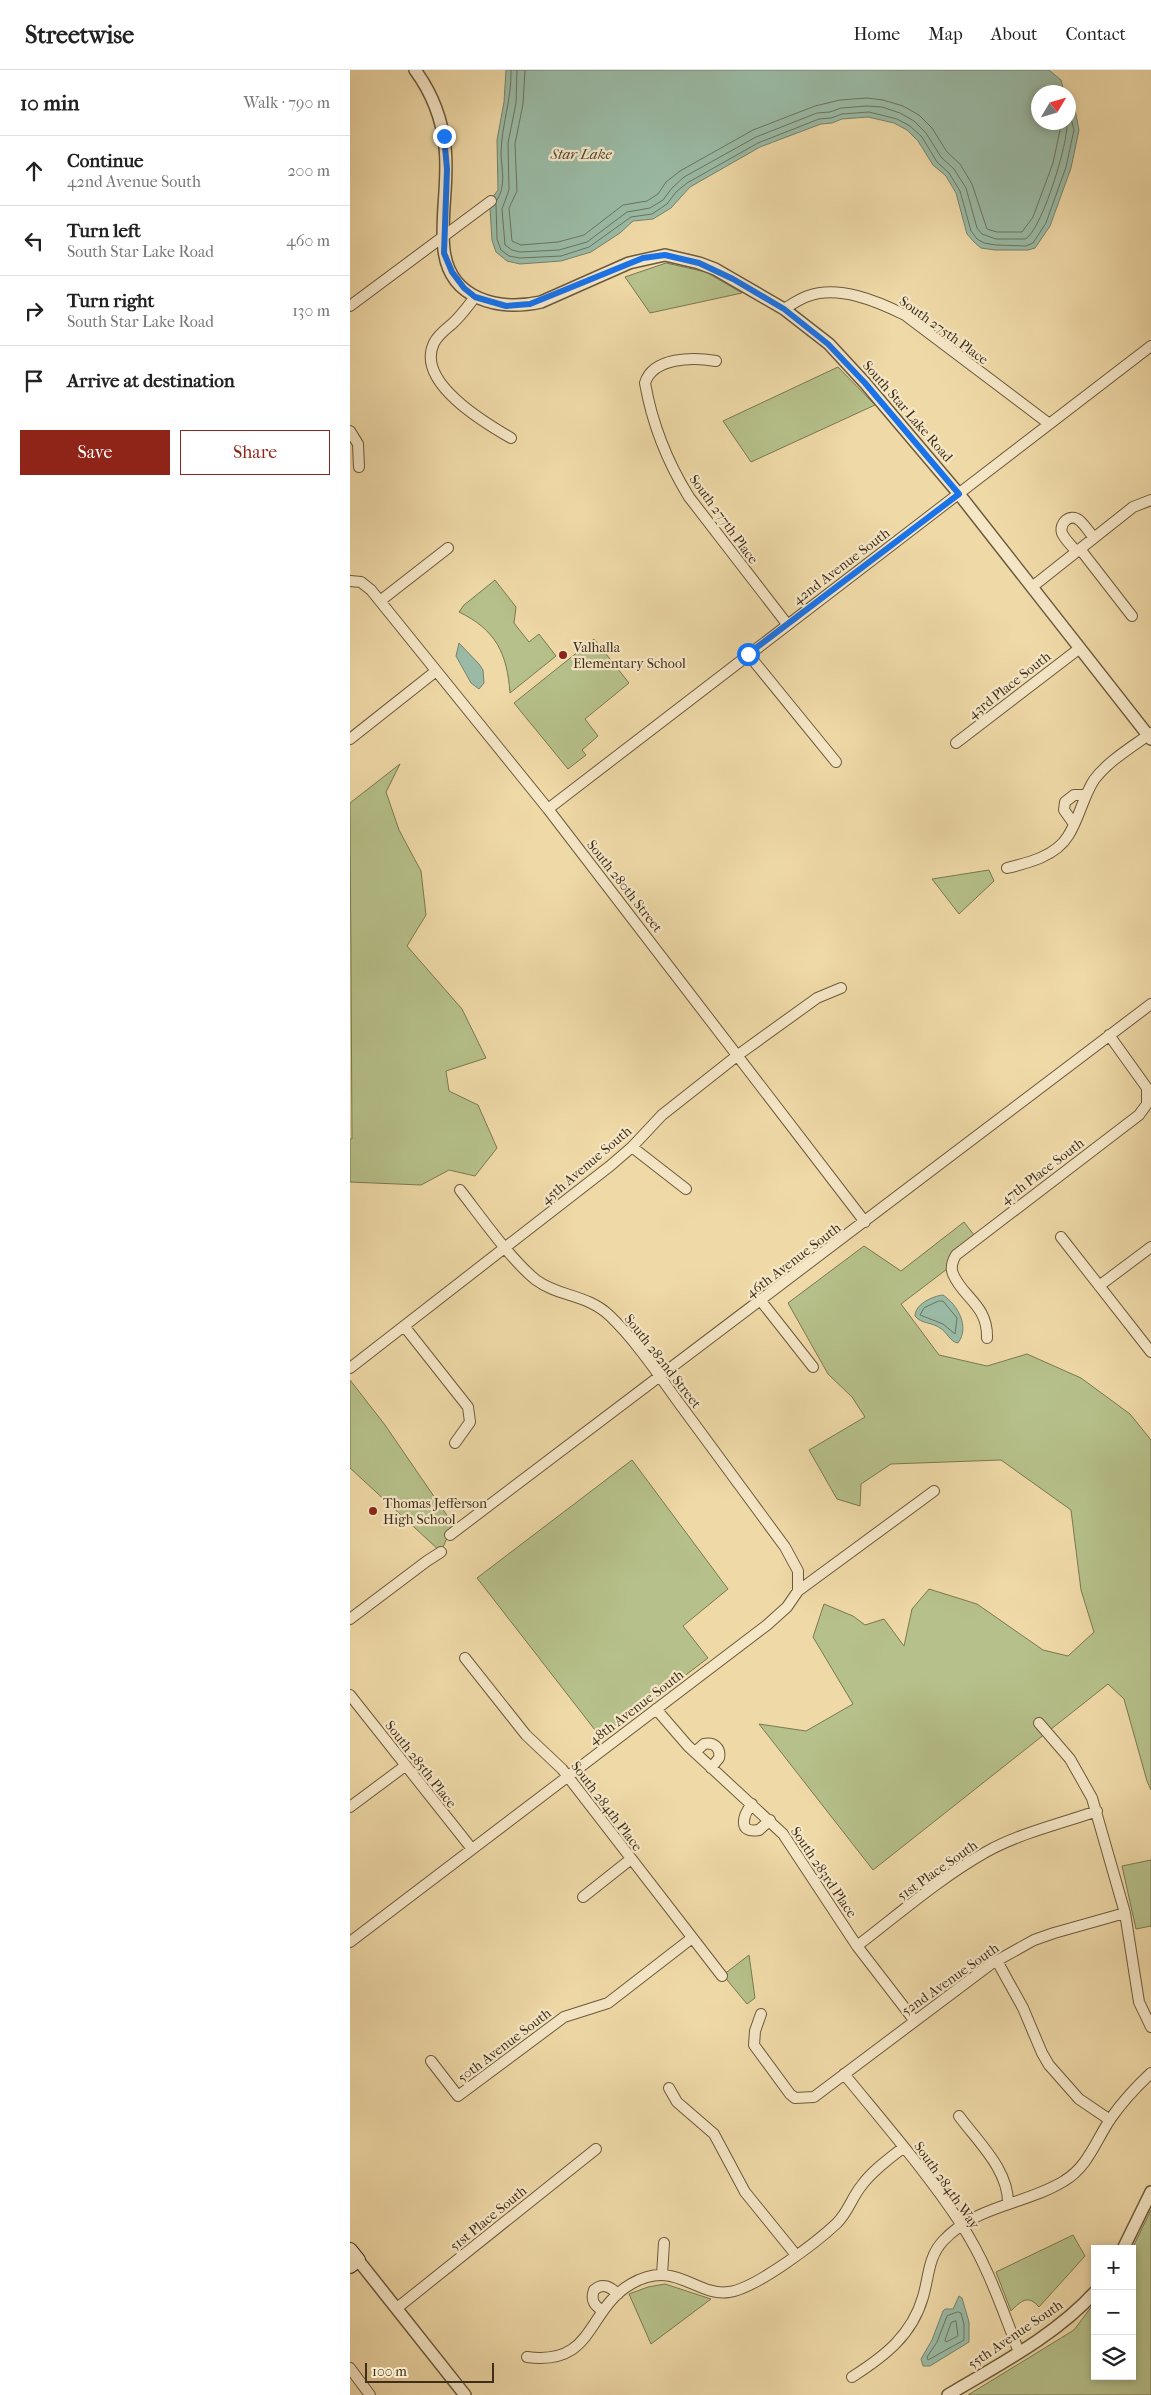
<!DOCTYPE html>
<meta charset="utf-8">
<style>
body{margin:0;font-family:"IM FELL French Canon",serif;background:#f6f6f6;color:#222}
.controls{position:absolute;right:15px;bottom:15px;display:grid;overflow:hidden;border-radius:0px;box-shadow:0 2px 8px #0003}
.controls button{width:45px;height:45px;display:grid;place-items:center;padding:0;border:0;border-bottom:1px solid #e0e0e0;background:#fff;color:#222;font:25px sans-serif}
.compass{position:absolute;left:681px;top:15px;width:45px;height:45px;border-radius:50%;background:#fff;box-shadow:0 2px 8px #0003;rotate:52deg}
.scale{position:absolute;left:15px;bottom:12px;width:129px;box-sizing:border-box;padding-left:5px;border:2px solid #3f2f1a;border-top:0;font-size:14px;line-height:18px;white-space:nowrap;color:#3f2f1a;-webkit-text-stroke:4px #f5e6c6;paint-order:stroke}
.stop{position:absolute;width:15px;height:15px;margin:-11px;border:4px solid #1a73e8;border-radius:50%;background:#fff}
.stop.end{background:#1a73e8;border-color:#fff;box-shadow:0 1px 5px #0008}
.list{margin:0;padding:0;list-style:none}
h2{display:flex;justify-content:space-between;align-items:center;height:65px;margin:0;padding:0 20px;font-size:21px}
h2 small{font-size:16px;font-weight:400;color:#767676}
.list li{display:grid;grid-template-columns:32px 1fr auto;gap:15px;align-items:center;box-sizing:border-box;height:70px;padding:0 20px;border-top:1px solid #e0e0e0}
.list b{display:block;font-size:19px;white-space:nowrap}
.list p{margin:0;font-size:16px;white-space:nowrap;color:#767676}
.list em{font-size:16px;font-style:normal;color:#767676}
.actions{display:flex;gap:10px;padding:15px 20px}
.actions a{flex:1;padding:11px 0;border:1px solid #8f2418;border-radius:0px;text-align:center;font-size:18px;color:#8f2418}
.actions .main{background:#8f2418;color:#fff}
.icon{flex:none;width:28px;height:28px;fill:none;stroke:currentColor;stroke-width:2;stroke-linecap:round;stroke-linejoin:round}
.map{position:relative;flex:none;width:801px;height:2325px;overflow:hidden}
header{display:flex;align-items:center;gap:30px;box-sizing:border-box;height:70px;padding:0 25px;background:#fff;border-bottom:1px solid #e0e0e0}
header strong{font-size:24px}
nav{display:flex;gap:28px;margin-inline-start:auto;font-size:18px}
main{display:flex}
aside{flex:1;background:#fff}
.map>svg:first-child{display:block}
.green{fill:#b6c08a;stroke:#7a7852}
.water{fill:#9abaa5;stroke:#76826d}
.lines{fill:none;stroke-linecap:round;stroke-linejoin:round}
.shore{stroke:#6c7460;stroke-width:1}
.minor-casing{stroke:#6b5a3d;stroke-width:12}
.tertiary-casing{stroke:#6b5a3d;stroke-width:14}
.secondary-casing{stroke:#3f2f1a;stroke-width:16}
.minor{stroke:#f5e6c6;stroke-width:10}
.tertiary{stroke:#f5e6c6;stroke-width:11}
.secondary{stroke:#f5e6c6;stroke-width:14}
.route{stroke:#1a73e8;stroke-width:6}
.poi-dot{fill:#8f2418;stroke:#f5e6c6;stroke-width:2}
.labels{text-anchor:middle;stroke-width:4.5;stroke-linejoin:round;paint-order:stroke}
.street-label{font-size:14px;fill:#3f2f1a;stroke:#f5e6c6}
.poi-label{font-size:14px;fill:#3f2f1a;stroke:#f5e6c6;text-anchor:start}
.water-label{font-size:15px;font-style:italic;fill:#514b36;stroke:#f5e6c6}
</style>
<header>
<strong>Streetwise</strong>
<nav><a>Home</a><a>Map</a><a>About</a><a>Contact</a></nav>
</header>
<main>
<aside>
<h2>10 min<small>Walk · 790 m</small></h2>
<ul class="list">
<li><svg class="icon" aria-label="ahead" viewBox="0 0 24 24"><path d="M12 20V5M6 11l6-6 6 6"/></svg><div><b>Continue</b><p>42nd Avenue South</p></div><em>200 m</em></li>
<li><svg class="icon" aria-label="left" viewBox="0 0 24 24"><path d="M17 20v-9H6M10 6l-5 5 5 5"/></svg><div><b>Turn left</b><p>South Star Lake Road</p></div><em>460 m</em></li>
<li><svg class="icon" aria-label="right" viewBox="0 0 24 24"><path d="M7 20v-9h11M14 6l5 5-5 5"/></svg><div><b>Turn right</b><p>South Star Lake Road</p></div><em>130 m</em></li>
<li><svg class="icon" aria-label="arrive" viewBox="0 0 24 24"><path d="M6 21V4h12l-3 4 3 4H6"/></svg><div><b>Arrive at destination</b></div></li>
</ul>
<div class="actions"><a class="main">Save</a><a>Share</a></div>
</aside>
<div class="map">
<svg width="801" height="2325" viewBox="0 0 801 2325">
<rect width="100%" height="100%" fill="#efd9a7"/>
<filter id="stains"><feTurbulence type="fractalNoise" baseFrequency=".004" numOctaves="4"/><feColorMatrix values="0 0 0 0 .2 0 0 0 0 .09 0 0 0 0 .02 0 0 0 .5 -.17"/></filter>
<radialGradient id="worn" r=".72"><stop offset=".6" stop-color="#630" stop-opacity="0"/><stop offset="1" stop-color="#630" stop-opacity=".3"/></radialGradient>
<path class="green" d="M316,193L356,202L392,223L300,243L275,207Z
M488,297L525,335L401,392L373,351Z
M145,510L166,537L164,553L179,572L189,564L206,586L160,623C157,583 146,560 109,542L114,535Z
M244,569L279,613L235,649L248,666L232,680L236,685L218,699L164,633Z
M50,694L36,722L49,760L71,801L76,845L57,876L112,939L136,988L96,1001L99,1021L128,1035L147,1078L125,1106L99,1100L71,1115L0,1112V1069H2L0,733Z
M639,800L644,811L609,844L582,809Z
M614,1152L624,1165L597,1199L551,1234L589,1285L637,1296L677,1284L731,1308L780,1344L801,1370V1720L797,1711L774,1629L758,1614L523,1800L409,1654L456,1661L503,1634L463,1567L474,1534L503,1546L515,1555L534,1549L554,1576L562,1539L579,1519L627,1534L693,1580L718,1586L744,1562L731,1520L721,1440L651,1390L541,1394L511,1414L510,1436L487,1429L459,1380L515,1347L502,1327L478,1304L438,1233L514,1176L551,1201Z
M0,1310L35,1355L107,1460L97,1468L91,1482L0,1398Z
M282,1390L378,1519L333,1556L358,1588L252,1669L127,1508Z
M801,1790V1856L786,1859L772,1796Z
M399,1885L405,1928L397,1934L373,1905Z
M801,2140V2325H618L724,2260L745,2232V2306H782V2179Z
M723,2165L735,2186L689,2237C678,2224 671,2231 661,2241L646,2202Z
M315,2214L361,2229L301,2274L279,2224L298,2217Z"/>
<path class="water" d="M156,0H699L711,10L714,22H688V52H718L719,30L724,35L729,60L721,98L700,156L685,178L678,180H645L631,178L624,172L617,164L606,123L596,106L583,95L568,71L557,60L544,53L518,47L492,49L482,53L471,54L410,77L340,117L321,138L303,149L283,151L270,163L241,182L211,191L170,194L157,191L146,182L142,170L140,139L142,128L148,120L147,70L154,32Z
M109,573L129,594L133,600L134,613L129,619L121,613L106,586Z
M593,1225C608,1235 620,1257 608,1273C600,1272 597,1262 590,1258C582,1252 571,1254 565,1246C565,1234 583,1226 593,1225Z
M609,2226L612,2228L619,2252V2272L580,2296H573L571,2289L582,2270L593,2241L595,2239H603Z"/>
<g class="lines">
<path class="shore" d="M167,0L166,33L158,73L159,120L152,139L155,175L162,180L170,182L209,180L237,172L277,142L300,138L313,130L322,118L334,107L406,67L467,43L480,42L491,38L517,36L532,37L550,43L564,51L576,63L591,87L604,99L616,118L627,158L632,164L646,169H675C691,162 719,72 717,52
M175,0L173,34L165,74L167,121L159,138L162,171L171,175L208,172L234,165L273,135L297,131L308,124L316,112L330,101L403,60L465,36L490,30L517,28L533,30L553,36L569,45L582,58L597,82L610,94L622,114L637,159L647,162H672L683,147L703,93L710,60L709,52
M147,130C156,116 152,101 151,85C151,56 162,29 161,0
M146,134L147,169L151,180L159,186L170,188L211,186L239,177L281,147L302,144L317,134L326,122L337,113L408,73L469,49L481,48L492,44L519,42L547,49L560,56L572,67L587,92L599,103L610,121L621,161L627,169L634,173L646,175L676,176L683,173L696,153L716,97L724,60L718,37
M589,1231H593L607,1248L605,1264L593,1254L570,1245L574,1238Z
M608,2242L611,2243L614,2254V2270L578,2290L577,2287L587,2272L597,2246Z
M606,2251L608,2266L596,2272L595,2270L601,2253Z"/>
<g class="minor-casing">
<path id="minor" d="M125,227C118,236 111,246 102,254C95,260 88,265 84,273C65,312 135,353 161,368
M0,236L141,131
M434,239C441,235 449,229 458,226C489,215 527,231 555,245L698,353
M366,291C343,287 303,287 295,313C302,353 318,393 339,427L437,554
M0,361L8,374L9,397
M730,479L782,546
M727,482C722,476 715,470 712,463C709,453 720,443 729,450C735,455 739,462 744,468
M0,511L11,512L21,520L198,739L515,1152
M682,517L783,437L801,430
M30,531L98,478
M398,584L486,692
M0,669L86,601
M606,673L730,578
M198,739L801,276
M724,754L714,740L715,732L724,725H736
M657,798C678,793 706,786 718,766C729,749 733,727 744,710C758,691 782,677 801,663
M282,1077L336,1119
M110,1120C131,1147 161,1190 186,1210C209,1227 237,1224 260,1246C286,1271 308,1304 329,1333C364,1381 400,1429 435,1477L448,1501V1521
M711,1167L801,1282
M749,1216L801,1177
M411,1231L463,1297
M54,1256L118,1337L120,1352L105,1373
M637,1268C638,1235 613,1228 603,1204C600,1197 603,1190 606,1185L789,1045L797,1034V1018L759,965
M0,1298L260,1096L282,1077L312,1045L388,985L467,928L491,918
M100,1465L801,934
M0,1549L77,1491L91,1482
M115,1588L176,1665L212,1699L372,1906
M0,1625L122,1779
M306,1639L338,1676L433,1764L507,1876L564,1950
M689,1653L720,1689L742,1728L775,1843L789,1932L801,1957
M345,1682L354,1674C364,1672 371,1678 369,1688L361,1698
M402,1734C393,1745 387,1764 409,1760L420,1750
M0,1737L55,1696
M233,1827L281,1789
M0,1872L417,1555L437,1537L448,1521L584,1421
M507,1876C549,1844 590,1808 636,1782C670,1763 710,1754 747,1741
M647,1891L673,1938L692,1983L699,1995L729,2029L760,2050
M411,1944L405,1961L404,1975L440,2024L445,2028L464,2027L641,1894L684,1870L704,1863L775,1843
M81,1991L108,2026L214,1947L258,1933L342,1868
M494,2004C534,2053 576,2101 611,2154C637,2193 652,2239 669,2282
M319,2018L327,2032L364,2064L395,2122L446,2185
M609,2046C628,2072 659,2100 658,2134
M312,2205L314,2173
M47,2238L246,2079
M253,2241C245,2236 240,2231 244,2220C253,2212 260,2217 268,2224
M177,2287C245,2296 236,2240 281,2214C325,2188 346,2227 379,2222C405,2219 467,2172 487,2153C498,2142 502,2127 512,2115C523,2100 539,2089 554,2077
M0,2298L20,2325
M502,2307C535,2286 562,2265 573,2227C579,2207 578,2187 593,2171C626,2135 675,2135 714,2111C738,2097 746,2070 761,2048C773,2031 786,2017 801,2003"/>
</g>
<g class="tertiary-casing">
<path id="tertiary" d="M65,0C82,23 92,49 95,77C99,112 90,147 94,180C100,230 149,241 191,232L279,193L315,185L349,193L365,199L434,239L479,274L515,313L609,424L801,669
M773,2179L801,2122
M8,2190L115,2325
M598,2325C648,2295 705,2266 745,2222"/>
</g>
<g class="secondary-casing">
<path id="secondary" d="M0,2180L8,2190L0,2196"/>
</g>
<use href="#minor" class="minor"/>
<use href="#tertiary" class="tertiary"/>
<use href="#secondary" class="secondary"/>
</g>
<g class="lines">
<path class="route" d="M94,66L97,99L94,183L102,202L114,218L125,227L156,236L180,234L293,188L315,185L349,193L383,209L434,239L478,274L515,313L609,424L398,584"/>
</g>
<g class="poi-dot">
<circle cx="213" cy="585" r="5"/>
<circle cx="23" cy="1441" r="5"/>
</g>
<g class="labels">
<g class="street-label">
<text transform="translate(594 260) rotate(36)" y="5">South 275th Place</text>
<text transform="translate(558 341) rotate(49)" y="5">South Star Lake Road</text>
<text transform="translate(374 449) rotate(54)" y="5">South 277th Place</text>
<text transform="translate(491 496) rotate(-37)" y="5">42nd Avenue South</text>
<text transform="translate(659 615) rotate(-38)" y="5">43rd Place South</text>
<text transform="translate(275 816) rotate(52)" y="5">South 280th Street</text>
<text transform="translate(236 1095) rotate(-40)" y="5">45th Avenue South</text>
<text transform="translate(692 1101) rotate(-37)" y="5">47th Place South</text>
<text transform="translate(443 1190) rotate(-37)" y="5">46th Avenue South</text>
<text transform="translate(313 1291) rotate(52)" y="5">South 282nd Street</text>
<text transform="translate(286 1637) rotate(-37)" y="5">48th Avenue South</text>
<text transform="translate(71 1694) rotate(52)" y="5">South 285th Place</text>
<text transform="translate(257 1736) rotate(53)" y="5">South 284th Place</text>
<text transform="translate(587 1800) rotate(-35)" y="5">51st Place South</text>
<text transform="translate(474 1802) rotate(56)" y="5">South 283rd Place</text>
<text transform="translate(600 1909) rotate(-35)" y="5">52nd Avenue South</text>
<text transform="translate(154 1975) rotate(-37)" y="5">50th Avenue South</text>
<text transform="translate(597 2115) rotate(55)" y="5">South 284th Way</text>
<text transform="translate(138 2148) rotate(-39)" y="5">51st Place South</text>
<text transform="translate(665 2264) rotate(-34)" y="5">55th Avenue South</text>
</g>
<g class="poi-label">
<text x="223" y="582">Valhalla<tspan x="223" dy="16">Elementary School</tspan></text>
<text x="33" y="1438">Thomas Jefferson<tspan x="33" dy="16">High School</tspan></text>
</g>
<g class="water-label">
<text x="231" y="89">Star Lake</text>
</g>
</g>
<rect width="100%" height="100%" filter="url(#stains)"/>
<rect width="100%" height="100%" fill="url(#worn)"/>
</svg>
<div class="controls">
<button>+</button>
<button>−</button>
<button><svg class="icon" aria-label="layers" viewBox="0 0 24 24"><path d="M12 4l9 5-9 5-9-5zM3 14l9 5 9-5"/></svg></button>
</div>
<svg class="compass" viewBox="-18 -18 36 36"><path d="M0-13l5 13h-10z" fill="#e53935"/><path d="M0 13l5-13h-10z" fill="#767676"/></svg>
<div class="scale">100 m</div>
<div class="stop" style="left:398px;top:584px"></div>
<div class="stop end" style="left:94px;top:66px"></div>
</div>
</main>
